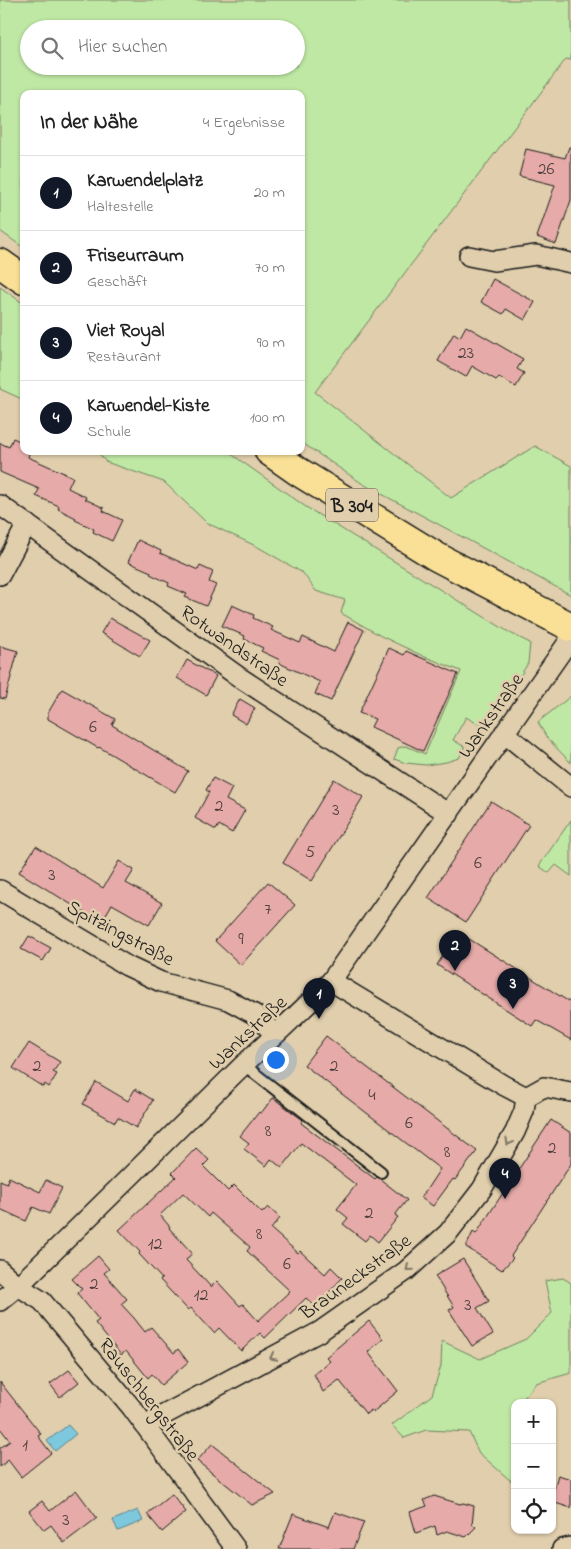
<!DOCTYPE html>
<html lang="de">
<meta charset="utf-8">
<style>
body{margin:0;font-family:"Indie Flower",sans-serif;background:#f6f6f6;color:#222}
.controls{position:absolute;right:15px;bottom:15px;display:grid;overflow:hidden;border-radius:10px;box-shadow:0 1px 4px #0004}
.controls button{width:45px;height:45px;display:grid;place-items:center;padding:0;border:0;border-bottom:1px solid #e0e0e0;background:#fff;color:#222;font:25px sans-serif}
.you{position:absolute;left:275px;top:1059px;width:18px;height:18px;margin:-12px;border:4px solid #fff;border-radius:50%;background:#1a73e8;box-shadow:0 0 0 8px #1a73e833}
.badge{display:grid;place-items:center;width:32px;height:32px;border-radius:50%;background:#111827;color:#fff;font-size:16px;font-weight:700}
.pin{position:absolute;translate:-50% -41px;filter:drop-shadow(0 1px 2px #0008)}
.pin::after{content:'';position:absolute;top:26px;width:18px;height:15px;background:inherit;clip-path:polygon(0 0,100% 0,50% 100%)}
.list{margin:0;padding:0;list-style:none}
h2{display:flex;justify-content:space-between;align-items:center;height:65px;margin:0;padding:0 20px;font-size:21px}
h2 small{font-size:16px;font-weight:400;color:#767676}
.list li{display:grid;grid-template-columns:32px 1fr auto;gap:15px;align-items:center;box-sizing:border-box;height:75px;padding:0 20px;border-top:1px solid #e0e0e0}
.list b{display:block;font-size:19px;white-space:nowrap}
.list p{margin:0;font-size:16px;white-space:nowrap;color:#767676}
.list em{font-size:16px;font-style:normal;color:#767676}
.icon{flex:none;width:28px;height:28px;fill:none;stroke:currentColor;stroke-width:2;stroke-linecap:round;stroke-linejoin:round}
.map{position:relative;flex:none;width:571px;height:1549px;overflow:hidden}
.search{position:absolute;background:#fff;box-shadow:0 1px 4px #0004;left:20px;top:20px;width:285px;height:55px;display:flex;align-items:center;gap:12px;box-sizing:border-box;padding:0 18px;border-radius:28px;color:#767676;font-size:19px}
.panel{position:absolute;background:#fff;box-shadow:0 1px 4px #0004;left:20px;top:90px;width:285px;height:365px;border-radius:10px}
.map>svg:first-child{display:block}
.green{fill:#bfe8a4;stroke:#6e8260;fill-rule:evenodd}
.water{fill:#7dc8dd;stroke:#568390}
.building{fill:#e6aba8;stroke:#1c1c1c;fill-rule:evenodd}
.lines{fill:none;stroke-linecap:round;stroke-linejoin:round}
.lane-casing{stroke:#1c1c1c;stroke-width:14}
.street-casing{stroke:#1c1c1c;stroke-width:22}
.primary-casing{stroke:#1c1c1c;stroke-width:31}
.lane{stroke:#e0ceac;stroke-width:10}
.street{stroke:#e0ceac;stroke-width:19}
.primary{stroke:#f9e096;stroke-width:28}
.oneway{stroke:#7e7564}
.labels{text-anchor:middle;stroke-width:5;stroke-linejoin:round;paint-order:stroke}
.number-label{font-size:18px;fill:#4e403f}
.shield{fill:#e0ceac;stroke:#575147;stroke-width:1}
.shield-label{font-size:19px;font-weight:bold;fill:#1c1c1c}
.street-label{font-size:20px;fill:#1c1c1c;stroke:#e0ceac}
</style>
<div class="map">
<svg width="571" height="1549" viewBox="0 0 571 1549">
<rect width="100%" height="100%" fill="#e0ceac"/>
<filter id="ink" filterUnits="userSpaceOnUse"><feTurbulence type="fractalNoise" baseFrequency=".02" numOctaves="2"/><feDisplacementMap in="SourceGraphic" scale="10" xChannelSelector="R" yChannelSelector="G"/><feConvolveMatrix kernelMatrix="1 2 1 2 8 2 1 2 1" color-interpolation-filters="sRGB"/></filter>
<g filter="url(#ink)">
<path class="green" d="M0,0H571V60L566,59L315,392L451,498L535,446L571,466V595L363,484L301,442V94H24V248L0,231ZM29,29H296V66H29Z
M0,287L24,304V400L0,389Z
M97,451H227L306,507L512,634L530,643L528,663L496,716L486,724H478L466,717L453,740L465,747L459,758L446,762L426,765L406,763L394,759L398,748L406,746L425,754L461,671L423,656L381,636L341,613L345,600L316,591L303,573L258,547L207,523L164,482L106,462Z
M571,696V763L547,738L538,722Z
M571,820V876L556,865L549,873L539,866Z
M563,1278L571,1283V1373L536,1383L520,1403H515V1468L511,1481L479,1453L469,1432L426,1430L404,1438L392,1425L432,1395L441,1366L442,1341L480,1359L526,1339L552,1313L545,1281Z"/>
<path class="water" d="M68,1425L76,1434L55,1451L47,1441Z
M138,1510L143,1521L118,1531L113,1520Z"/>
<path class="building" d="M569,147H571V200L556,244L537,237L555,185L519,176L526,149L565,158Z
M493,279L535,302L525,320L506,309L503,314L481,302Z
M466,326L523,359L517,369L524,373L516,387L499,377L496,380L472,366L466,377L438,361L454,333L460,337Z
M13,438L24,443V451H30L28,457L73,477L68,488L86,497L85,499L104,508L103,511L122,520L112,541L93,532L94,529L75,520L76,518L58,509L59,506L36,496L39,489L0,472V443L9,447Z
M138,540L161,551L160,553L198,570L200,566L213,572L209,582L216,585L206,606L185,597L187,594L168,586L169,583L150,574L151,572L128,562Z
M232,605L254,615L253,618L273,627L271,630L300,643L303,637L334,652L348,622L364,630L331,701L315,694L320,682L279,663L280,660L261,651L263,648L244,639L245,636L222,626Z
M110,618L150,640L140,656L101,633Z
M0,646L18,651L5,699L0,698Z
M389,648L404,655L406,651L458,674L423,751L371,727L375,719L359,713Z
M187,660L216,676L206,695L177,678Z
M62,689L115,719L112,725L188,771L175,792L99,747L98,748L48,719V713Z
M240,699L255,708L246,724L231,715Z
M213,778L232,788L226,800L245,810L232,833L219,825L216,830L195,818L209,792L206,790Z
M334,779L363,797L312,881L283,863Z
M491,801L529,825L466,922L428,898Z
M36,846L103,888L119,861L134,870L126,883L162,903L149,925L112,904L101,923L19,872Z
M268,882L295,905L241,965L215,941Z
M458,932L571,1003V1040L536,1020L532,1026L437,965Z
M29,936L51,948L43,961L21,949Z
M326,1036L477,1151L455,1180L453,1179L433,1206L421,1198L440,1169L304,1065Z
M29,1043L60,1062L53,1072L57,1074L49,1087L45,1084L43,1087L13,1068Z
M96,1082L128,1101L135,1089L153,1100L136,1128L118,1117L115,1122L83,1104Z
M273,1098L303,1120L301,1123L375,1179L377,1177L380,1179L407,1200L395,1215L398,1217L378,1242L370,1235L365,1241L343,1224L348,1218L337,1209L356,1185L301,1143L282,1168L271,1159L266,1166L244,1149L249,1143L240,1136L259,1112L261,1113Z
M551,1120L571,1133V1164L511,1256L513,1258L502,1270L466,1247L473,1232L476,1234Z
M196,1148L209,1160L203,1166L228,1191L234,1185L262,1213L268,1207L280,1218L271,1229L298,1253L300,1251L325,1274L331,1267L342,1278L316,1307L306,1298L265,1338L260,1333L241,1351L219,1328L214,1333L191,1308L188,1310L160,1280L162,1279L139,1254L140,1252L119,1230L176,1177L172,1173ZM183,1193L208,1217L211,1213L250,1247L247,1251L290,1291L258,1321L243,1304L240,1306L217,1281L211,1287L186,1260L192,1253L169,1228L170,1227L160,1215Z
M9,1177L40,1192L46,1180L62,1188L49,1214L33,1207L26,1221L0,1209V1180L7,1183Z
M98,1256L109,1269L104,1273L127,1299L121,1304L134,1318L145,1332L151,1327L174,1353L178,1349L188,1362L161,1385L152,1374L148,1378L126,1351L121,1355L95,1323L99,1320L77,1293L82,1289L72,1279Z
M463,1259L489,1301L477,1308L493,1334L472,1346L449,1310L454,1307L435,1276Z
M369,1321L383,1339L368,1352L398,1391L373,1412L371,1410L366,1414L339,1380L323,1392L314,1374L330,1361L326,1357Z
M69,1370L79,1382L60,1397L50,1384Z
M0,1382L41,1434L38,1436L51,1453L21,1477L8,1460L0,1467V1448L10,1441L0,1428Z
M212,1444L275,1494L252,1505L197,1461Z
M558,1475L571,1479V1508L552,1502V1496Z
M76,1490L97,1518L64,1543L51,1525L44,1530L29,1511L42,1501L50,1511Z
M172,1494L186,1512L162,1532L147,1514Z
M434,1496L460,1504L463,1503L474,1506L472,1524L476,1527L466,1537L447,1531L437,1535L435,1526L416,1533L410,1512L427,1506L424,1500Z
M335,1512L364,1522L353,1549H279L293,1514L329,1527Z"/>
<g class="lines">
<g class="lane-casing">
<path id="lane" d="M244,1065L381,1172"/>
</g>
<g class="street-casing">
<path id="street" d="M469,256L494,261L536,255L571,263
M0,505L239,677L449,814
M0,575L27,524
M504,733L571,787
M0,890L127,966L161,982L228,1000L254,1014L275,1034
M331,981L503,1085L526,1097
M526,1097L544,1087L571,1092
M0,1270L18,1286L42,1301L132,1408L236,1549
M0,1301L18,1286C91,1216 163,1144 235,1073C267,1042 300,1013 331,981L571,638
M145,1425L319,1332L406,1271L448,1233L482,1189L515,1132L524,1111L526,1097
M562,1549L571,1547"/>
</g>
<g class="primary-casing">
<path id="primary" d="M0,263L24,280
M269,451L299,472L437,557L571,627"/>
</g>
<use href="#lane" class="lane"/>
<use href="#street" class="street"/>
<use href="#primary" class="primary"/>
</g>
<defs><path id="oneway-chevron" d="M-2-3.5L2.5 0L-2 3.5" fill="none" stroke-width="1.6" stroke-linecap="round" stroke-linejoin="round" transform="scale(1.25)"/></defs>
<g class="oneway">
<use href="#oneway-chevron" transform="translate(509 1142) rotate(119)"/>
<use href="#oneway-chevron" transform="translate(409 1268) rotate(140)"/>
<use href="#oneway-chevron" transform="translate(273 1357) rotate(152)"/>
</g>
</g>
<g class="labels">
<g class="number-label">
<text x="546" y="174">26</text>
<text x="466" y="358">23</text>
<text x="93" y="732">6</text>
<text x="219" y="811">2</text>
<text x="336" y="815">3</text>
<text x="310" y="857">5</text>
<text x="478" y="868">6</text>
<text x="52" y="880">3</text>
<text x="268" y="914">7</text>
<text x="241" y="944">9</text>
<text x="37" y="1071">2</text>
<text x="334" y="1071">2</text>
<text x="372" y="1100">4</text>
<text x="409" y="1128">6</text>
<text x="268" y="1136">8</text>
<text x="552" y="1153">2</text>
<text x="447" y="1157">8</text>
<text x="369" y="1218">2</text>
<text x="259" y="1239">8</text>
<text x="155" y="1249">12</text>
<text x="287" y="1269">6</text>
<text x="94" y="1289">2</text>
<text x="201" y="1300">12</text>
<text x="468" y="1310">3</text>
<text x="25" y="1450">1</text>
<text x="66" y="1525">3</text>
</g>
<rect class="shield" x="326" y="488.5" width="52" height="33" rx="4"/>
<g class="shield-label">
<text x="352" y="512">B 304</text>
</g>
<g class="street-label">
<text transform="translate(235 645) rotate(35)" y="7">Rotwandstraße</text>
<text transform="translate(490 715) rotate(-55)" y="7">Wankstraße</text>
<text transform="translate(121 932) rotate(28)" y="7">Spitzingstraße</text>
<text transform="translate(247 1032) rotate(-43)" y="7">Wankstraße</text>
<text transform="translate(355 1276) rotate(-36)" y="7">Brauneckstraße</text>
<text transform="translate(150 1399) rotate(52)" y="7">Rauschbergstraße</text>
</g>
</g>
</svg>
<div class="controls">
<button>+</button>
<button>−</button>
<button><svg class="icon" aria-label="locate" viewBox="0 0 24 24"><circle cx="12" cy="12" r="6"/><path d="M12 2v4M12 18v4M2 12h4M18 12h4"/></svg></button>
</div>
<div class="you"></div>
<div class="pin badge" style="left:319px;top:1019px">1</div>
<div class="pin badge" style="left:455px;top:971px">2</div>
<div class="pin badge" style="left:513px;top:1009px">3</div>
<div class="pin badge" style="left:505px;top:1199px">4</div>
<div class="search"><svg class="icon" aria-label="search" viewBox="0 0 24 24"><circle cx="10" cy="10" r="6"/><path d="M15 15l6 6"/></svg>Hier suchen</div>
<section class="panel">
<h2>In der Nähe<small>4 Ergebnisse</small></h2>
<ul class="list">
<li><span class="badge">1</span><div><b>Karwendelplatz</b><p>Haltestelle</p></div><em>20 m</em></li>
<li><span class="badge">2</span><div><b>Friseurraum</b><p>Geschäft</p></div><em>70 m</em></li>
<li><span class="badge">3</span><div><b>Viet Royal</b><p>Restaurant</p></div><em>90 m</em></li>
<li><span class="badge">4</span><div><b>Karwendel-Kiste</b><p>Schule</p></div><em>100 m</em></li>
</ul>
</section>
</div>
